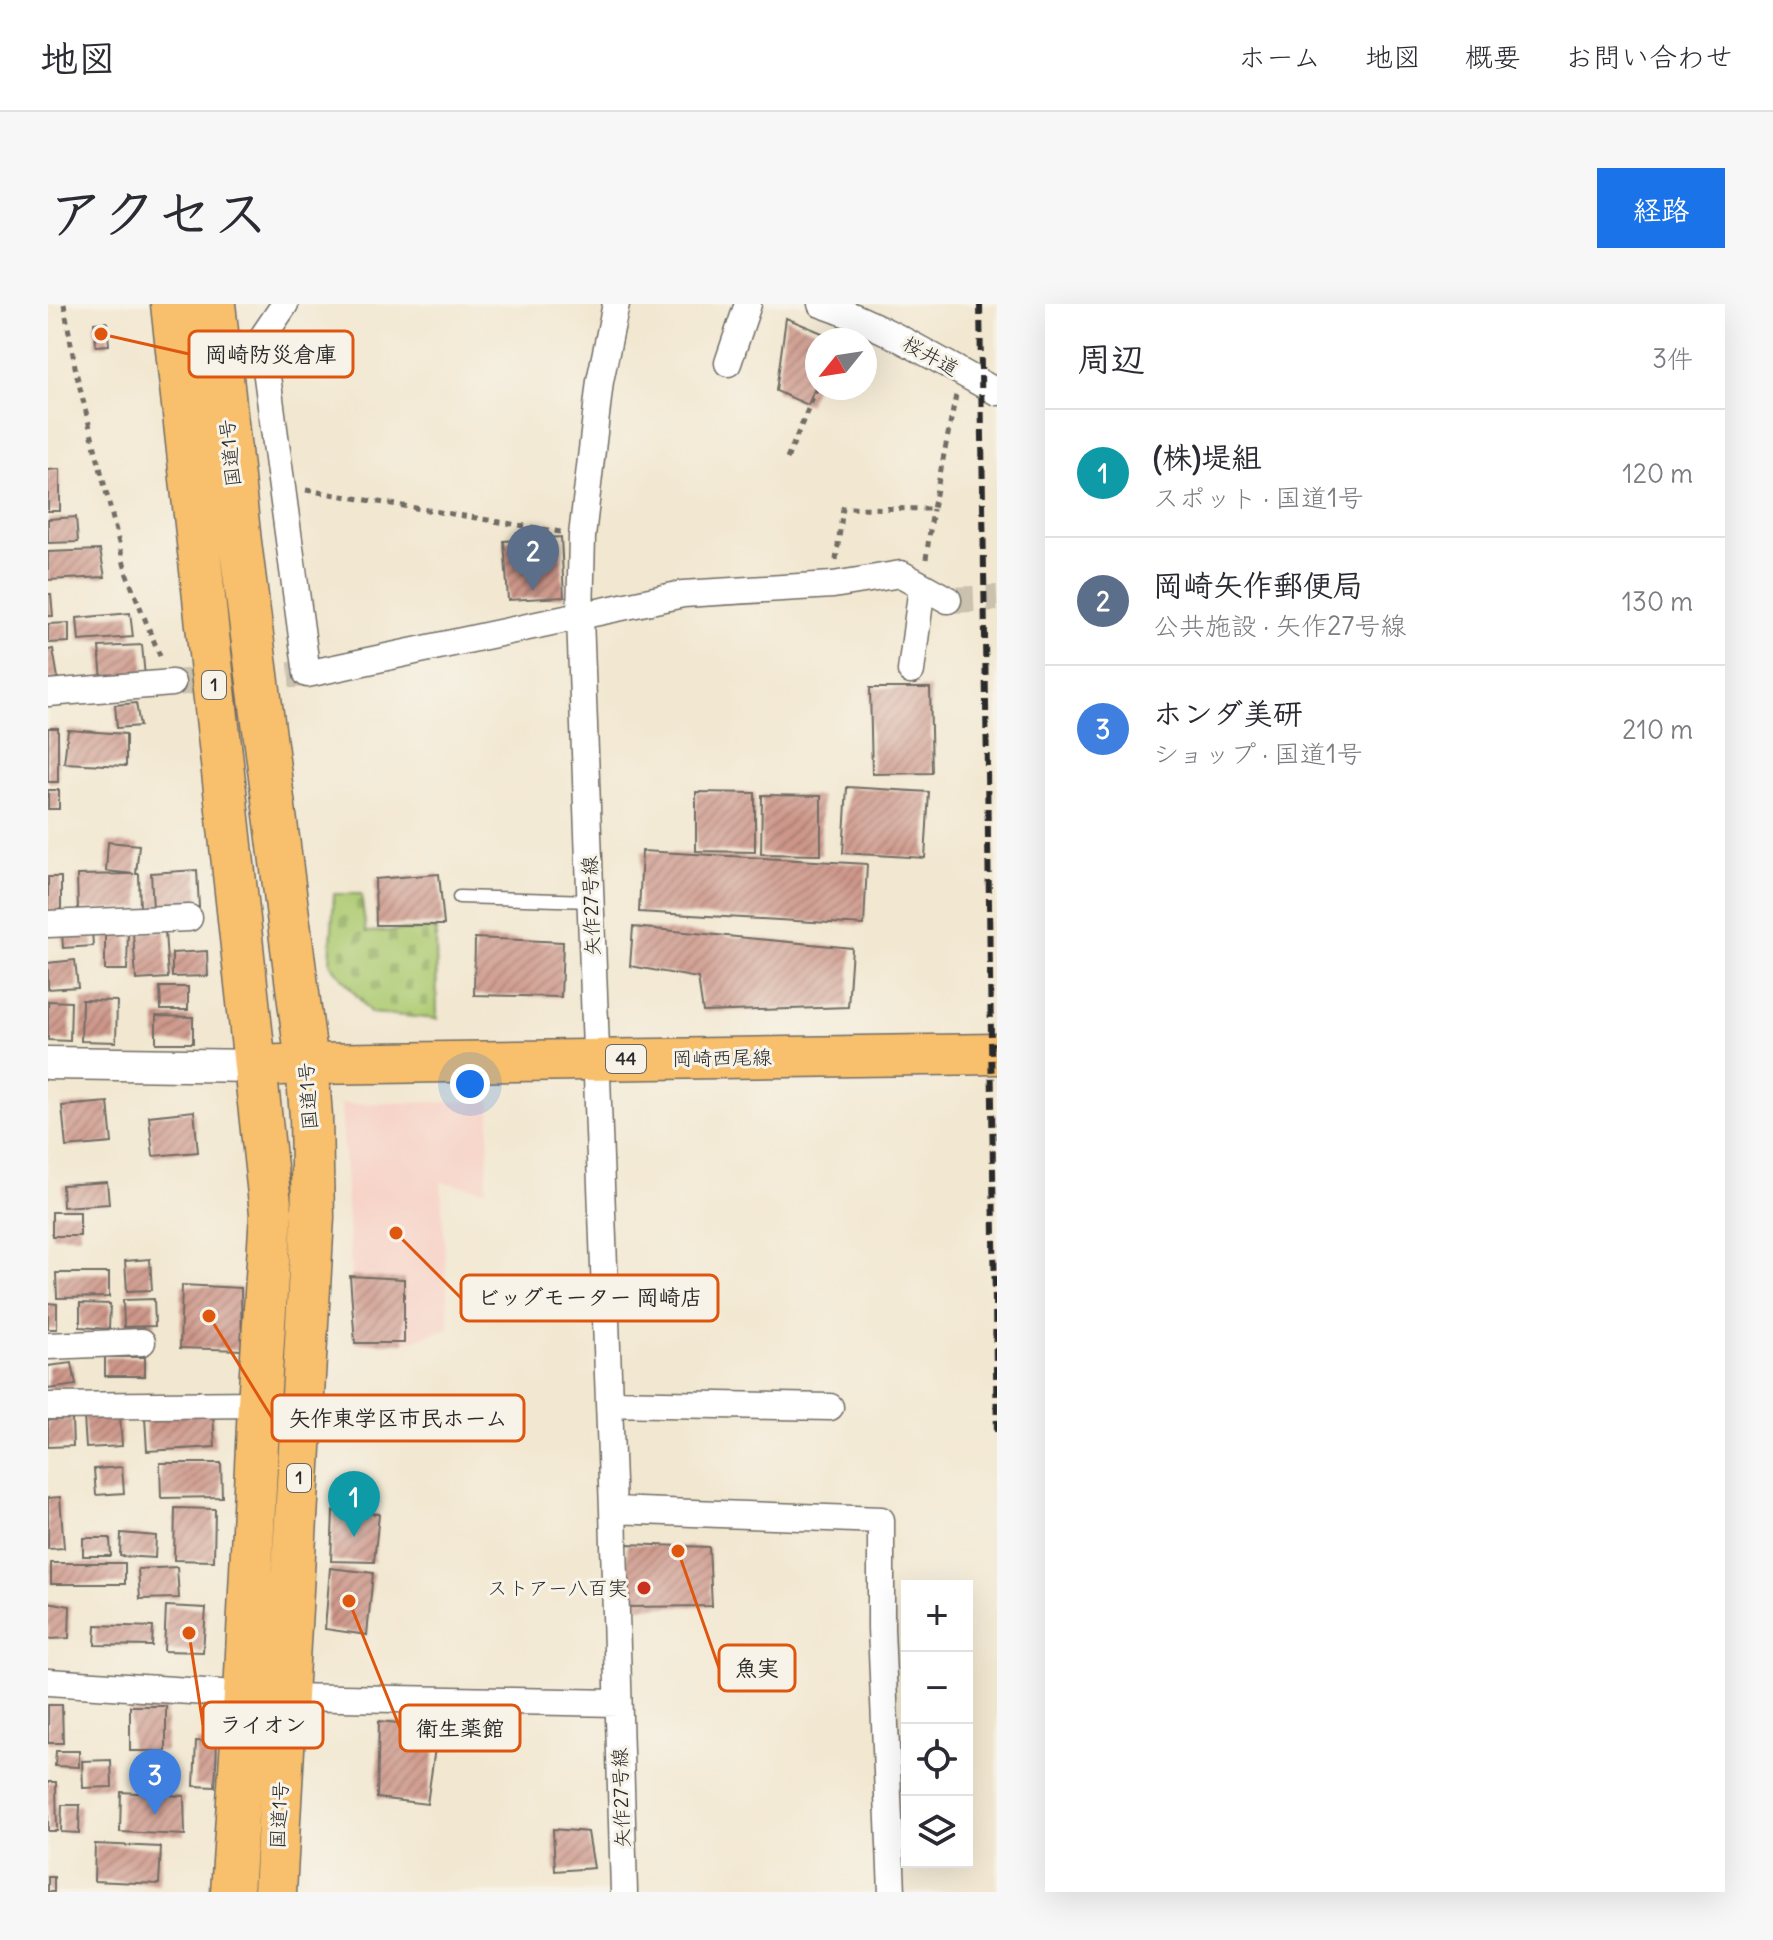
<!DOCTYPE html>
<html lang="ja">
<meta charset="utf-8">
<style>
body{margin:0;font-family:Delius,"Klee One",sans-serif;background:#f7f7f7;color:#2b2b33}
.controls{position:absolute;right:24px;bottom:24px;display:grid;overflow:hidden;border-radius:0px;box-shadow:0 8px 32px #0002}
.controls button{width:72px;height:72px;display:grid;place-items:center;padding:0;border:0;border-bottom:2px solid #e1e1e2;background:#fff;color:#2b2b33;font:40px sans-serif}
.compass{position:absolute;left:757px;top:24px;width:72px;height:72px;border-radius:50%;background:#fff;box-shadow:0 8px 32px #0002;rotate:240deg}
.you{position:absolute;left:422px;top:780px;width:28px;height:28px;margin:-20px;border:6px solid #fff;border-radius:50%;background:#1a73e8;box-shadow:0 0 0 12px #1a73e833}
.badge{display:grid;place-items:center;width:52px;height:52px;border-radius:50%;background:#1a73e8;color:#fff;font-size:26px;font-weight:700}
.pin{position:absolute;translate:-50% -66px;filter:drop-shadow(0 2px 4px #0008)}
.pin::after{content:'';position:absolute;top:42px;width:28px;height:24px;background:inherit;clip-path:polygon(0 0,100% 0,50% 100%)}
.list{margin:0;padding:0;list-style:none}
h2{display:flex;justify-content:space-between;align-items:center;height:104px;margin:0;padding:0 32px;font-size:34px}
h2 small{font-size:26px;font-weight:400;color:#7c7c81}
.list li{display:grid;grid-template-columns:52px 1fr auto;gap:24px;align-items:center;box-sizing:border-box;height:128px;padding:0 32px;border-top:2px solid #e1e1e2}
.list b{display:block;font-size:30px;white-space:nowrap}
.list p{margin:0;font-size:26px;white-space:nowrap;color:#7c7c81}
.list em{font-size:26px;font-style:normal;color:#7c7c81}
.icon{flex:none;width:44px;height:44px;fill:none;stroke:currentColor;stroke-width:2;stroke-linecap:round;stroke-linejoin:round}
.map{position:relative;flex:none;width:949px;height:1588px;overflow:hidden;border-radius:0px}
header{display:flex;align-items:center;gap:48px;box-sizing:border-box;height:112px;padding:0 40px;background:#fff;border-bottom:2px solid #e1e1e2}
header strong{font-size:38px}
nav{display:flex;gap:44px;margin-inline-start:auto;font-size:28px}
.intro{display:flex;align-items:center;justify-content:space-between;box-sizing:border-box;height:192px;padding:0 48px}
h1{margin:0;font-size:56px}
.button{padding:20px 36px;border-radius:0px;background:#1a73e8;color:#fff;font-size:28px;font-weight:700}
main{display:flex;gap:48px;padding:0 48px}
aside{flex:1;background:#fff;border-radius:0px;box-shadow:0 8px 32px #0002}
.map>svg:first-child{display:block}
.built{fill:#f7d1c6}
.cemetery{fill:url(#cemetery-stones);stroke:#6c7b4e;stroke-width:2}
.building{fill:url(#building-hatch)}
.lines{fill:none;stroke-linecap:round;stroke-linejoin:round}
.minor-tunnel{stroke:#cac1af;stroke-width:26;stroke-dasharray:26 13;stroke-linecap:butt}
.service-casing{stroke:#716d65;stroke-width:15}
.minor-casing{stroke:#716d65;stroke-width:29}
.tertiary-casing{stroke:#716d65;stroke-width:35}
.primary-casing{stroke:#716d65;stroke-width:43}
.trunk-casing{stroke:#716d65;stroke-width:45}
.path{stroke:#716d65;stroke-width:5;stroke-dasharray:6 6;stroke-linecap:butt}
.service{stroke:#fff;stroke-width:12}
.minor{stroke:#fff;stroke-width:26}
.tertiary{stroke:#fff;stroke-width:32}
.primary{stroke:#f8bf6c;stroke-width:40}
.trunk{stroke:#f8bf6c;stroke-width:42}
.rail{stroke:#2b2b2b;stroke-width:6;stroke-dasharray:12 6;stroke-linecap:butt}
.poi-dot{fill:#c8321e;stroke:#f7f3e8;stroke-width:3}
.labels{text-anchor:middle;stroke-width:6;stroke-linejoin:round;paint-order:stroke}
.shield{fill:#f7f3e8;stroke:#686764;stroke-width:2}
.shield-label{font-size:18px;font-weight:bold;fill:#2b2b2b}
.street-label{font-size:20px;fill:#2b2b2b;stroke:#f7f3e8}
.poi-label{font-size:20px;fill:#2b2b2b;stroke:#f7f3e8;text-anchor:end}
.leader{fill:none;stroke:#df570e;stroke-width:3}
.callout-dot{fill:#df570e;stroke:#f7f3e8;stroke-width:3}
.callout{fill:#f7f3e8;stroke:#df570e;stroke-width:3}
.callout-label{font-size:22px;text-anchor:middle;font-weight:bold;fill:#2b2b2b}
</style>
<header>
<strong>地図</strong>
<nav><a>ホーム</a><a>地図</a><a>概要</a><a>お問い合わせ</a></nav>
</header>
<div class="intro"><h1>アクセス</h1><a class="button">経路</a></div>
<main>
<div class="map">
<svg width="949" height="1588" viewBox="0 0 949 1588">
<defs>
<pattern id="cemetery-stones" width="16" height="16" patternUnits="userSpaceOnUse" patternTransform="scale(2)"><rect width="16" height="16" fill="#adcb72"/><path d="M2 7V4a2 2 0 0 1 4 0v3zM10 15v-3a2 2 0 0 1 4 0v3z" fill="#95ae63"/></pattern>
<pattern id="building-hatch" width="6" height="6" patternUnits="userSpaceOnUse" patternTransform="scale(2)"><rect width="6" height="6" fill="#cd9689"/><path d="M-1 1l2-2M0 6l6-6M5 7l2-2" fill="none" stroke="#a77b70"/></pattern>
</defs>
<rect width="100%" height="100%" fill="#f7f3e8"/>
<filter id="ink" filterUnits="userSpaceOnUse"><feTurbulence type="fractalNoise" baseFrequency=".0125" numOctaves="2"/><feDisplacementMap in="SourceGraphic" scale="16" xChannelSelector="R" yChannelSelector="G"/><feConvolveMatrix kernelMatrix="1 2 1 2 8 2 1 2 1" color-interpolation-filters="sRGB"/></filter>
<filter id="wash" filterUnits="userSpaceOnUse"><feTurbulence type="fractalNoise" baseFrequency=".006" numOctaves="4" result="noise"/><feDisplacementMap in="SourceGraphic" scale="32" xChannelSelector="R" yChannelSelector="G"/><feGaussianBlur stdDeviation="1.8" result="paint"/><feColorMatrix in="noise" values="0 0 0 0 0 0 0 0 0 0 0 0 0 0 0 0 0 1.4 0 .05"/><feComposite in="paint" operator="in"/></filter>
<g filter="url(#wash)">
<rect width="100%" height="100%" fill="#f2e7d0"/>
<path class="built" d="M443,797L438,886L393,878L401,1024L356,1039H307L293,800Z"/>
<path class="cemetery" d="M286,590H313L318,628L388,625L389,715L323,709L282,659Z"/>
<g id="blocks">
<path class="building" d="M738,14L791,36H769V79L760,101L728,87Z
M59,18L61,41L48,42L46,19Z
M12,165V207H0V166Z
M28,213L30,238L0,239V215Z
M513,233L516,293L460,296L456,237Z
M52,246L57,273L0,276V248Z
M0,290H3L5,312H0Z
M82,309L85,333L31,337L29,314Z
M21,319V338L0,339V320Z
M94,341L97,373L54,376L51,343Z
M5,345L10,374L0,376V346Z
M822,384H882L884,469L824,470Z
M88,399L92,422L69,424L67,401Z
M0,424H10V478H0Z
M20,426L78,430V462L16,459Z
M799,483L881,488L877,554L795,549Z
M0,486H11V505H0Z
M648,488L707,489V548L648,547Z
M714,491L773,492V551L713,550Z
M60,538L91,541L88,570H91L92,604L30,606L29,571L86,570L58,567Z
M594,547L819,560L816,621L591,608Z
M149,566L151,603L105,605L103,569Z
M391,570L396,621H328L327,575Z
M0,573H13V608H0Z
M585,623L804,644L800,703L655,708L650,674L582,662Z
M57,625L80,626L79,666H57Z
M44,626L45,642L15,644L14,628Z
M117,627L120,674L88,676L85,628Z
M427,634L515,638L513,693L426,691Z
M159,647L160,672L124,673V649Z
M27,656L30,683L0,685V659Z
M112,683H140V706H113Z
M34,696L69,697L68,738L33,737Z
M0,697L23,698L22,737L0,736Z
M108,712L145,713V739H108Z
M60,798L64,839L18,843L14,802Z
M146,807L150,848L105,852L101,812Z
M59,878L61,900L15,903L14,881Z
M4,908H32V932H4Z
M102,955L104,986L79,987L77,957Z
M8,969H61V993L9,994Z
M302,972L356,975V1039H307Z
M134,981L193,984L194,1046L132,1044Z
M106,995L107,1022L76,1023L75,996Z
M0,999L9,1000V1025H0Z
M32,999L62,1000L61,1025L32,1023Z
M57,1053H97V1072H57Z
M24,1059L28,1081L0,1085V1062Z
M165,1109L167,1143L99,1147L97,1113Z
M72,1111L74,1142L38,1144L36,1113Z
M24,1115L25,1142L0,1143V1116Z
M112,1159H173L174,1193L113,1194Z
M74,1163L76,1189L48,1191L46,1165Z
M12,1193L16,1244L0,1245V1194Z
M127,1204L167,1205L166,1257L126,1256Z
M285,1207L331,1210L326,1258L283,1257Z
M73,1229L108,1232L107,1254L72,1252Z
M35,1234H62L63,1252H35Z
M579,1240L661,1243L664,1302L577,1303Z
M3,1259H77V1280H3Z
M129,1263L131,1294L92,1295L90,1265Z
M282,1264L325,1269L319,1331L277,1325Z
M0,1298L22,1302L21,1334L0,1335Z
M118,1302L158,1304L155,1348L116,1347Z
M48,1321L105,1323L104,1342L47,1341Z
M0,1401H14L15,1439H0Z
M82,1402H118V1447H82Z
M331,1417L390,1423L379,1500L329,1494Z
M148,1437L169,1438L167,1483L146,1482Z
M8,1447H31V1463L7,1462Z
M63,1456L64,1483L35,1484L34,1457Z
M0,1478H8L9,1527H0Z
M73,1488L136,1492L137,1531L72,1528Z
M14,1501H32L31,1529L13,1528Z
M505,1525L540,1528L546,1564L507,1567Z
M47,1540L113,1543L111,1580L46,1577Z
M0,1573H6V1588H0Z"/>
</g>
</g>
<g filter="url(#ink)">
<use href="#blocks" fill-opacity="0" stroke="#716d65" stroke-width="2"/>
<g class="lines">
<path class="minor-tunnel" d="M900,296L949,294
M124,379L259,370"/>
<g class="service-casing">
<path id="service" d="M411,593L543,597"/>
</g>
<g class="minor-casing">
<path id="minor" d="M237,0L216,31L218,65L259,370L635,290L785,281L853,270L900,296
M568,0L552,77L534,232L532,313L565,1206L576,1588
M773,0C835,21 891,57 949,88
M680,59L700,0
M863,367L874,282
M0,389L124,379
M0,620L141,614
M0,1042L94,1038
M561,1099L782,1103
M0,1102L211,1100
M565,1206L833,1216V1324L844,1588
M0,1378L238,1393L570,1399"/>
</g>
<g class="tertiary-casing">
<path id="tertiary" d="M0,759L208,762"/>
</g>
<g class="primary-casing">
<path id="primary" d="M208,762L259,760L949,750"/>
</g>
<g class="trunk-casing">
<path id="trunk" d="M124,0L223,909L211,1100L197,1391L184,1588
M166,0L192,238L259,760L263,813L265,913L227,1588"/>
</g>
<path class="path" d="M16,0L28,68L79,271L114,357
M739,155L769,84
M258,186L513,228
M878,255L885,205
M788,256L795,204L885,205L908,91"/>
<use href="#service" class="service"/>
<use href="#minor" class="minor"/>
<use href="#tertiary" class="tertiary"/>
<use href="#primary" class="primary"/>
<use href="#trunk" class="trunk"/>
<path class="rail" d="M932,0L949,1133"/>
</g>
</g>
<circle class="poi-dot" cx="596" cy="1284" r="8"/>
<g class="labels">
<g class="shield">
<rect x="154" y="367" width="24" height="28" rx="6"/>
<rect x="558" y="741" width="40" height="28" rx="6"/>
<rect x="239" y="1160" width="24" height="28" rx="6"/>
</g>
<g class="shield-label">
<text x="166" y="387">1</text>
<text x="578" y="761">44</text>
<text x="251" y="1180">1</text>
</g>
<g class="street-label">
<text transform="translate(883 52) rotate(29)" y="7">桜井道</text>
<text transform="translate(182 149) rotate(-96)" y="7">国道1号</text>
<text transform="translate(543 602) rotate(-92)" y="7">矢作27号線</text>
<text transform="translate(674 754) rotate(-1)" y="7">岡崎西尾線</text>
<text transform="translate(260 792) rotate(-94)" y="7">国道1号</text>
<text transform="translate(573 1494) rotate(-92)" y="7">矢作27号線</text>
<text transform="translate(231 1511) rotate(-87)" y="7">国道1号</text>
</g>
<g class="poi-label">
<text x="580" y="1291">ストアー八百実</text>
</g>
</g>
<path class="leader" d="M53 30L141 50M348 929L413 994M161 1012L224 1114M630 1247L671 1364M141 1329L155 1421M301 1297L352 1424"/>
<g class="callout-dot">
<circle cx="53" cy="30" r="8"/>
<circle cx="348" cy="929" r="8"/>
<circle cx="161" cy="1012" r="8"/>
<circle cx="630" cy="1247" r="8"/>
<circle cx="141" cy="1329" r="8"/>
<circle cx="301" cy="1297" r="8"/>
</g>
<g class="callout">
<rect x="141" y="27" width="164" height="46" rx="8"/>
<rect x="413" y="971" width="257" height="46" rx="8"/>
<rect x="224" y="1091" width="252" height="46" rx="8"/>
<rect x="671" y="1341" width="76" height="46" rx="8"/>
<rect x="155" y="1398" width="120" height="46" rx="8"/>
<rect x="352" y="1401" width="120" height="46" rx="8"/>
</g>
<g class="callout-label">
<text x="223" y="58">岡崎防災倉庫</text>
<text x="542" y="1001">ビッグモーター 岡崎店</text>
<text x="350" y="1122">矢作東学区市民ホーム</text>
<text x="709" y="1372">魚実</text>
<text x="215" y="1428">ライオン</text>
<text x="412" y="1432">衛生薬館</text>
</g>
</svg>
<div class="controls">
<button>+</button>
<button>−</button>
<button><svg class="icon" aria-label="locate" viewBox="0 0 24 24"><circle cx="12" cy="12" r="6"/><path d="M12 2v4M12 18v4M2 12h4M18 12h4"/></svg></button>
<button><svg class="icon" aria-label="layers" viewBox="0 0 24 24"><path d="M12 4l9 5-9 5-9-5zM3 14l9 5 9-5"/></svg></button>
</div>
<svg class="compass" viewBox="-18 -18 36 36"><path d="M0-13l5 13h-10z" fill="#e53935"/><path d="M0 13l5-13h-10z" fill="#7c7c81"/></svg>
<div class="you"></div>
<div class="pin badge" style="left:306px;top:1233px;background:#0f9aa8">1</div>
<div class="pin badge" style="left:485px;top:287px;background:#5c6f8a">2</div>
<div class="pin badge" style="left:107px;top:1511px;background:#3f7fe0">3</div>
</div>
<aside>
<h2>周辺<small>3件</small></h2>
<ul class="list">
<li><span class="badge" style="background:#0f9aa8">1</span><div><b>(株)堤組</b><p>スポット · 国道1号</p></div><em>120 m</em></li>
<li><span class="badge" style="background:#5c6f8a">2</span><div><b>岡崎矢作郵便局</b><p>公共施設 · 矢作27号線</p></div><em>130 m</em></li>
<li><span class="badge" style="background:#3f7fe0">3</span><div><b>ホンダ美研</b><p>ショップ · 国道1号</p></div><em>210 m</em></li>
</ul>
</aside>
</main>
